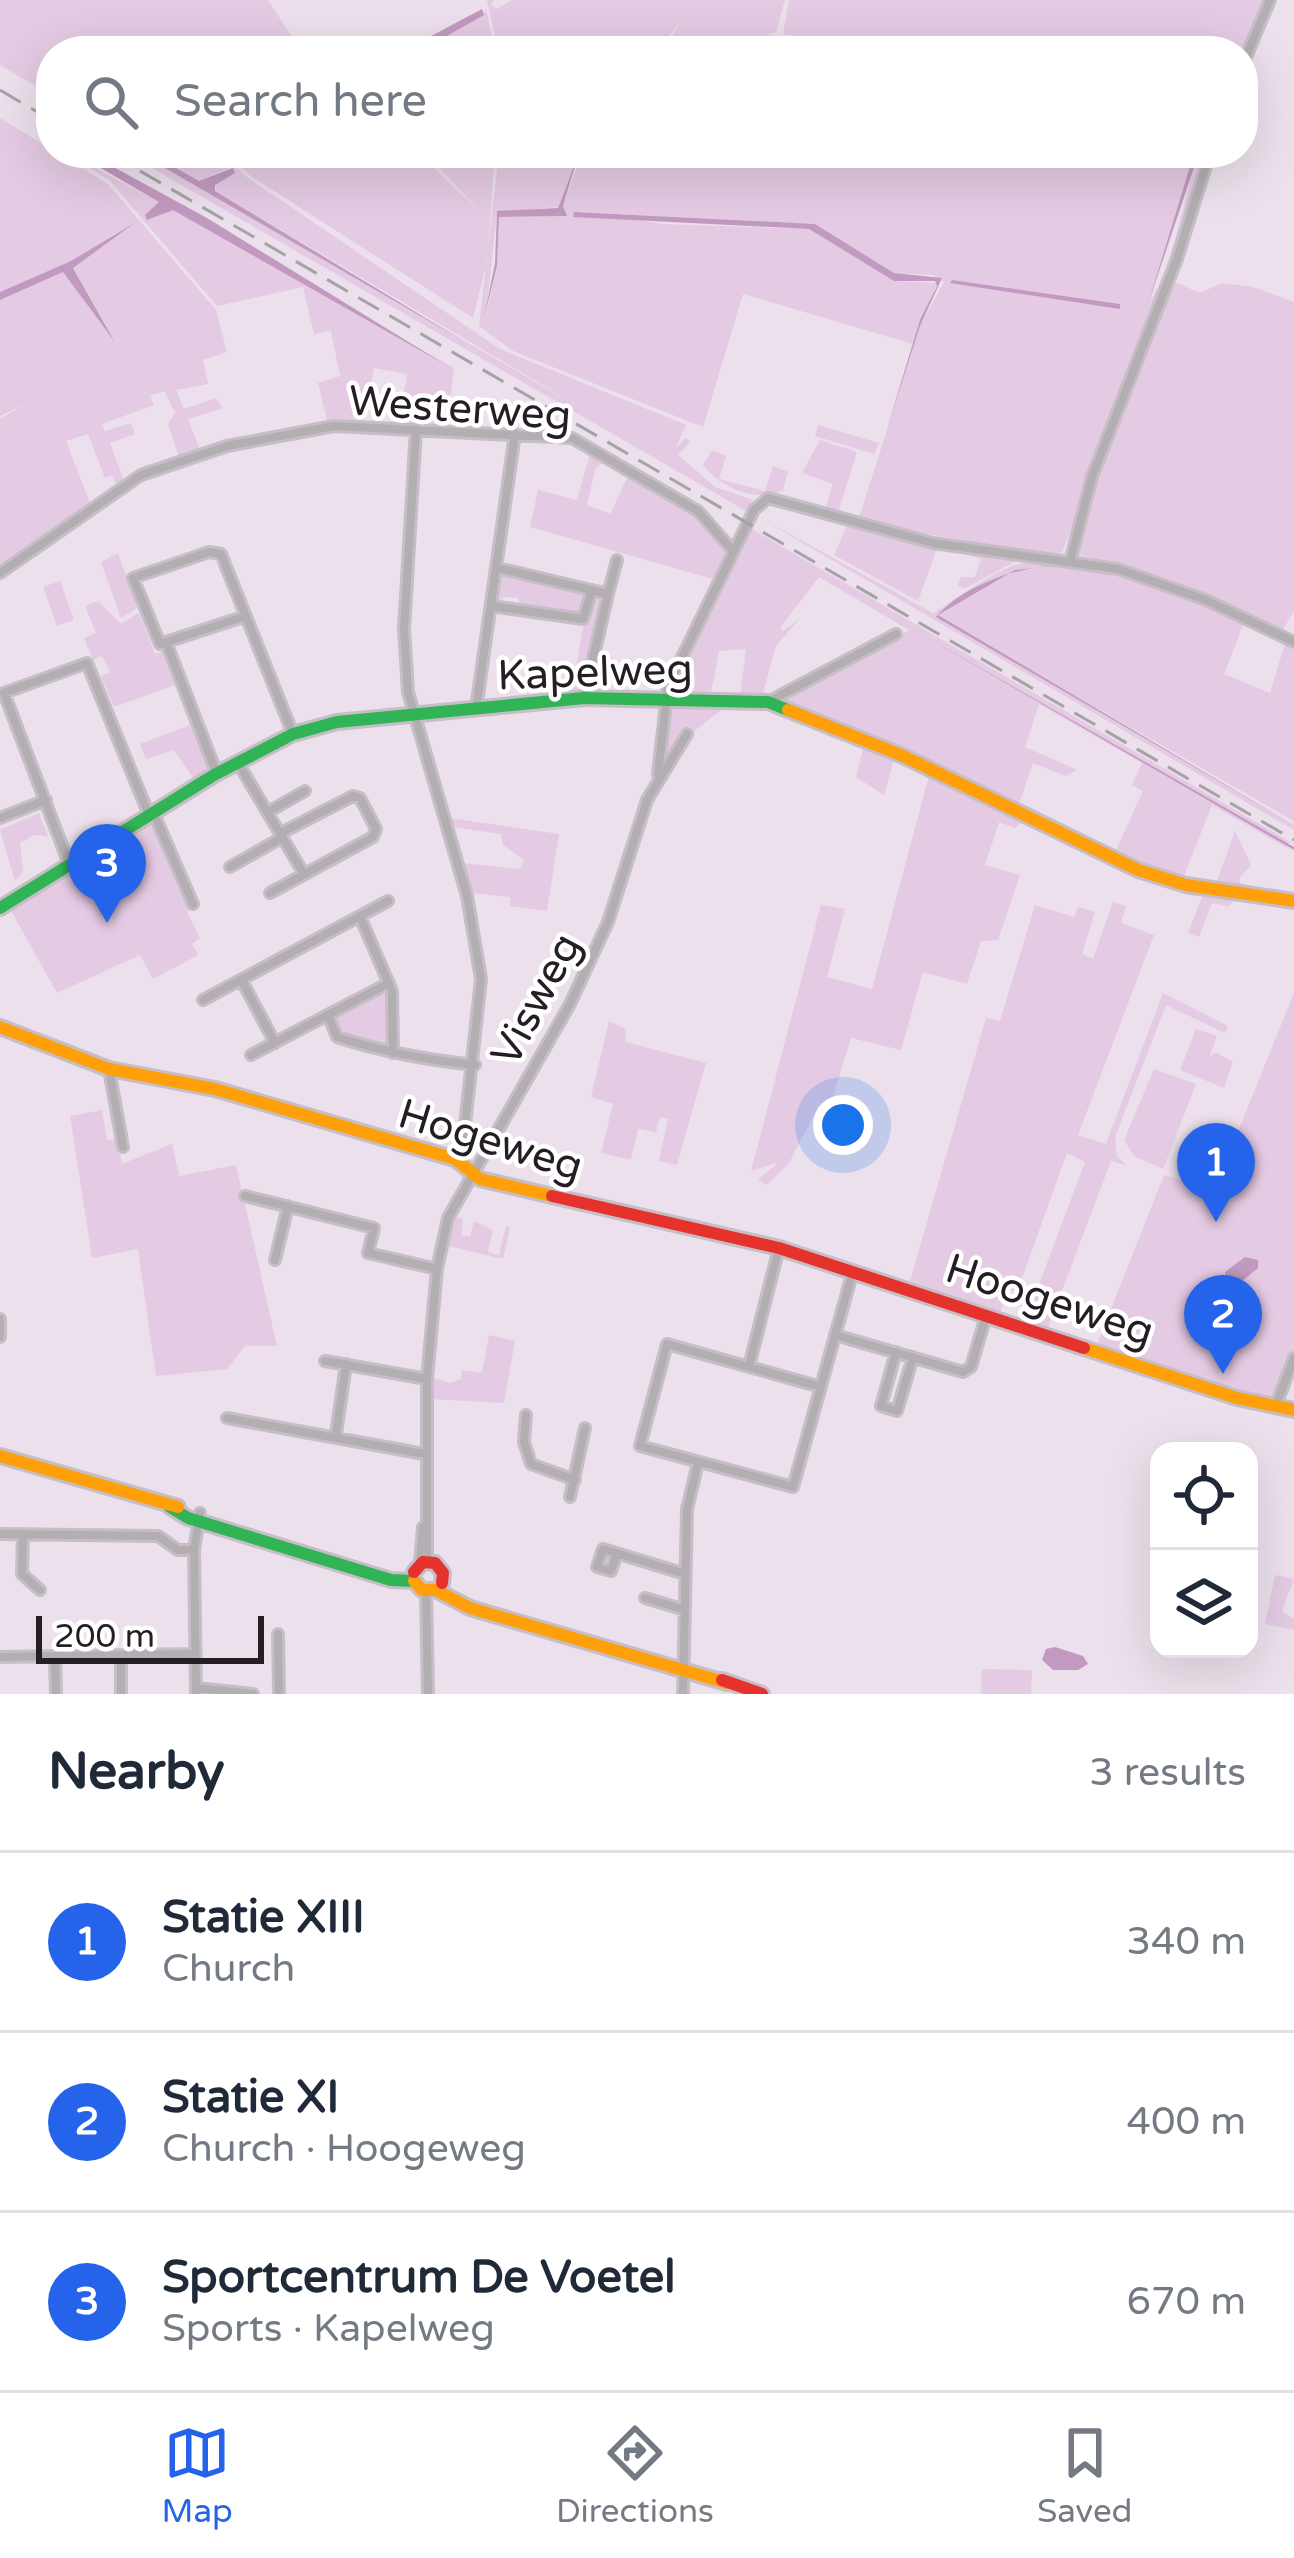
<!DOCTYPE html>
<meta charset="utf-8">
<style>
body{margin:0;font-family:"Varela Round",sans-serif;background:#f6f6f7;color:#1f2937}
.controls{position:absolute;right:36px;bottom:36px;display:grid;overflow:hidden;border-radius:24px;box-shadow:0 12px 48px #0002}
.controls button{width:108px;height:108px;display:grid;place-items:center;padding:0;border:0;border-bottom:3px solid #e0e1e3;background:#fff;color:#1f2937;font:60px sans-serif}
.scale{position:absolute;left:36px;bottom:30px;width:228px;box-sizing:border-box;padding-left:12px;border:6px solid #241d24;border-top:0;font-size:33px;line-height:42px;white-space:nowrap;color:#241d24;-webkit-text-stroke:9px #fff;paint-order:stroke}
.you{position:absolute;left:843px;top:1125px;width:42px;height:42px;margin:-30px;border:9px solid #fff;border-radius:50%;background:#1a73e8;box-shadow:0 0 0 18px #1a73e833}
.badge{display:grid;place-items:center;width:78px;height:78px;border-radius:50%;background:#2563eb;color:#fff;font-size:39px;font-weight:700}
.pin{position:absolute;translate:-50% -99px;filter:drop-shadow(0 3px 6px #0008)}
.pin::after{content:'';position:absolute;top:63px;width:42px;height:36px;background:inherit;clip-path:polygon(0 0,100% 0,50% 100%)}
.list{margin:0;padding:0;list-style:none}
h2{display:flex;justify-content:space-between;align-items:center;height:156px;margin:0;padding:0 48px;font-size:51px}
h2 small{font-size:39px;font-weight:400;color:#747a83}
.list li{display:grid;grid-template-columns:78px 1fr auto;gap:36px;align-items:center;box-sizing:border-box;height:180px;padding:0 48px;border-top:3px solid #e0e1e3}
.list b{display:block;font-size:45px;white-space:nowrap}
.list p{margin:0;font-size:39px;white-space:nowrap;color:#747a83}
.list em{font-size:39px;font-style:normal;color:#747a83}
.icon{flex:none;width:66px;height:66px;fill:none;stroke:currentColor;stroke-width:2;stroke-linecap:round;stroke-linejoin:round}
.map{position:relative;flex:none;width:1294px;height:1694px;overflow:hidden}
.search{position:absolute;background:#fff;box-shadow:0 12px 48px #0002;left:36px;right:36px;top:36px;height:132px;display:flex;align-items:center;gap:30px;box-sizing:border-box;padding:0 42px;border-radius:48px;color:#747a83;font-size:45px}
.sheet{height:696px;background:#fff}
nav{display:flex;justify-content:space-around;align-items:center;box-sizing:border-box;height:168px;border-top:3px solid #e0e1e3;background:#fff;font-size:33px;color:#747a83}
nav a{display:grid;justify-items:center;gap:6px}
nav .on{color:#2563eb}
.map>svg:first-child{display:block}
.green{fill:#e4cae3;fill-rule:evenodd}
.water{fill:#c299c0}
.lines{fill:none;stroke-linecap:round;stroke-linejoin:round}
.street-casing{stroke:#c6bec6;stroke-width:14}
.fast-casing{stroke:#c6bec6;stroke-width:18}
.slow-casing{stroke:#c6bec6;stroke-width:18}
.jam-casing{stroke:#c6bec6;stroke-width:18}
.street{stroke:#b2aeb2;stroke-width:8}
.fast{stroke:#30b455;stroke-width:12}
.slow{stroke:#ff9f0a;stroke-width:12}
.jam{stroke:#e5322d;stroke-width:12}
.rail{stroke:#a6a2a6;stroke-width:3;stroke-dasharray:24 12;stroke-linecap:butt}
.labels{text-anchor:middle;stroke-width:9;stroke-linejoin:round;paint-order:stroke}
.street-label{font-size:42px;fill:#241d24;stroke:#fff}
</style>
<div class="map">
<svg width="1294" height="1694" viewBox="0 0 1294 1694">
<rect width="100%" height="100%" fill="#ebe0eb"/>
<path class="green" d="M0,0H268L301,51H51V95L0,65Z
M487,0H494L491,5L497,9L512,0H785L776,32L767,35L842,44L783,34L789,0H1265L1243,52L877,46V51H662L682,20L657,51H498Z
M486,9L495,51H420L483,15Z
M0,118L108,184L216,310L227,352L203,360L208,384L176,390L184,409L216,398L223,408L188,419L200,450L179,457L168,424L175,413L164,391L150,396L154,405L102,424L105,431L131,423L135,434L110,443L124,481L116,485L112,475L105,478L88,434L66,441L90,503L0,569V419L25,404L0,416V300L63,272L115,341L73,267L135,222L71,261L0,292Z
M67,153L159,202L147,220L173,209L454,368L446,427L399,425L407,374L374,368L364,423L327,420L318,383L340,376L331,331L314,334L303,287L217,306L109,180Z
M126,153L141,154L593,415L217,192L215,185L235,172L230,168L199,181L150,153H235L241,163L236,168L248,178L500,349L686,425L675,449L685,438L691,441L678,455L715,487L753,500L748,512Z
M248,153H419L484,216L425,153H495L487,261L473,318L252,177L244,170Z
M499,153H579L558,207L497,212L486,315L497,266L499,217L567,216L563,206L582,153H1194L1150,301C1173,268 1184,195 1199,153H1207L1178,249L1062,553L1047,556L858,521L920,326L944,282L933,275L894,273L815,224L578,212L664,224L809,229L894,281L937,283L913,344L743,294L703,427L513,351L479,326ZM950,281L1120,304V308L950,283Z
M1172,281L1200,293L1222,283L1253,287L1294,302V611L1282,631L1161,580L1077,554L1095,477Z
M818,425L879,443L874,454L815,436Z
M820,440L857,452L837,516L824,512L833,484L802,473Z
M591,450L607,459L595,469L587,505L610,514L629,474L693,511L727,556L716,580L530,527L538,490L577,500Z
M712,450L726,456L719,479L765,491L773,466L788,472L783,490C757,504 720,487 703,465Z
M755,515L933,613C960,598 993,569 1023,563C1094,547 1182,593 1245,620L1224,674L1270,693L1286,640L1294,645V821L936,616L1294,825V830Z
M847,526L938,546L918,601L834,555Z
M750,528L1294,844L1277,840L1294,852L1212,805L1182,881L1113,857L1143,791L1132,785L1142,763L1039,704L1025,747L1077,770L1065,776L1033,763L1017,810L928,761L780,699L909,630L819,577L780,628L783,631L799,619L776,646L762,697H740L746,649L719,651L710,698H676C665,676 736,557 750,528Z
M950,550L1016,561L964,589L958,585L961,577H975L981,559Z
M118,553L137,608L121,618L101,562Z
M500,572L582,590L587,597L581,613L520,606L518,598L504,597L498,604Z
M60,581L74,620L57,626L43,587Z
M597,594L603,602L584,691L571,696L584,622Z
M98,601L121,624L139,613L155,654L166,650L212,772L196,782L174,750L146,759L140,744L190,725L175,685L114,707L101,676L110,672L102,656L93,660L84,638L96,633L85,606Z
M595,656L613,658L608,697L589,692Z
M730,703L692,733L685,730L661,767L668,704Z
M864,744L895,756L884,795L856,777Z
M930,772L1022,822L1015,828L999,822L985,865L1020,875L998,940L981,941L967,984L923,972L901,1050L851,1038L831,1103H820L789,1163L767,1185L758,1180L779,1162L751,1171L821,905L845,909L827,977L872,989Z
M39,813L48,836L34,835L20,843L23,872L15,881L0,830Z
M449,818L559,834L547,911L510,906V897L471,893L462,863L520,869L524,860L503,845L501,834L452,827Z
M155,819L193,909L187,912L200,938L192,944L198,955L153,979L140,955L57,993L9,907Z
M1235,831L1251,865L1239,878L1243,890L1215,887Z
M1204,892L1238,896L1229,906L1212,903L1199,937L1188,933Z
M1113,902L1126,906L1121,923L1154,935L1078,1135L1106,1144L1163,993L1228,1026L1225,1033L1166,1005L1115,1137L1117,1156L1126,1165L1111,1161L1047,1330L1025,1322L1085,1162L1067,1153L1017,1292L1009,1289L1000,1313L910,1281L986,1018L1000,1021L1035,905L1074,917L1078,907L1095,912L1082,954L1093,959Z
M381,991L390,992L391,1043L383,1047L341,1034L336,1015Z
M1294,993V1350L1273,1402L1096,1347L1164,1175L1191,1183L1224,1166Z
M609,1021L626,1029L625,1042L706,1063L677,1165L659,1161L668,1119L660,1117L656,1132L638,1129L631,1160L601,1153L613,1104L591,1097Z
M1196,1029L1217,1036L1209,1059L1215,1052L1233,1062L1224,1088L1180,1070Z
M1154,1069L1196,1084L1163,1169L1134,1156L1124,1140Z
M102,1110L107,1140L117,1139L122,1164L172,1144L179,1176L236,1165L277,1346H245L227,1369L156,1376L138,1249L92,1258L70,1116Z
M456,1217L463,1219L461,1235L470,1237L474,1221L493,1230L488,1252L499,1255L506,1226L510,1228L503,1259L448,1246Z
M489,1335L515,1341L504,1403L430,1399L434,1378L451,1383L461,1379L462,1370L482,1373Z
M1275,1575L1294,1579L1282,1611L1294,1619V1630L1265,1624Z
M982,1669L1032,1670L1031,1694H981Z"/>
<path class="water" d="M482,9L484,15L420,51H403Z
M75,153H88L207,218L446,365L173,210L147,220L145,215L159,202Z
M139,153H150L199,181L233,168L235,173L215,185V191L462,340Z
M579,153L563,206L567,216L499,217L497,266L484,318L495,263L497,211L558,208Z
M1194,153H1199L1149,301Z
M574,212L815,224L894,273L942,278L920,326L886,432L920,320L937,286L935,281H894L809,229L573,217Z
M136,222L73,268L115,342L63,272L0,300V292L71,261Z
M952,280L1120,304V309L950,283Z
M1059,565L1015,570L938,615L1294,825L936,617C964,585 1017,567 1059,565Z
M914,630L1294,847V850Z
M1245,1257L1258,1260V1268L1236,1286L1226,1284L1225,1272Z
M1055,1647L1083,1656L1088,1664L1078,1670H1053L1042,1660L1046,1649Z"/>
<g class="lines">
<g class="street-casing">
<path id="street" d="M1243,64L1270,0
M416,429L404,629L408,692L467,896L481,979L461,1161
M1071,558L1092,477L1177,259L1210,153
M498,568L608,594L584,698
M0,573L141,475L227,446L334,426L572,438L698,511L733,551
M608,594L617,560
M491,606L583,619L592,590
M246,616L160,644L133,578L209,552L221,554L293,734
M166,642L217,774
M768,702L896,634
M476,709L515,434
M238,763L304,874
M658,774L668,686L754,510L768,498L933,543L1118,569L1206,600L1294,642
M268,812L305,791
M154,814L193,904
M0,818L46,800
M69,864L4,693L87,663L149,815
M230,867L283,837
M270,893L373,837L376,829L360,798L353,796L281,833
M361,919L392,991L393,1053
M242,981L275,1043
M203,1000L388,901
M328,1015L337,1037C383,1052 427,1060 475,1065
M251,1055L389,983
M109,1069L123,1147
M245,1196L374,1228L368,1253L437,1269
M275,1260L288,1206
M0,1319V1337
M835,1335L963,1372L971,1367L986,1316
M896,1352L881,1406L897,1411L913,1357
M325,1361L427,1379
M749,1366L779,1248
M821,1387L667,1344L640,1446L793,1487L853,1271
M1276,1405L1294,1358
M526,1415L524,1442L531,1464L575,1480
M227,1418L424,1454
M336,1434L346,1364
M570,1497L585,1428
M0,1534L158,1536L178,1550H194
M23,1534L22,1574L40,1590
M617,1553L611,1571L597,1567L603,1549L685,1574
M427,1562V1379L437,1269L448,1218L570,1004L608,922L647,800L687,734
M420,1564L423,1527
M426,1592L428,1694
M645,1598L685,1610
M278,1634L279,1694
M121,1656V1694
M0,1657L195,1654
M55,1657L56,1694
M196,1688L253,1694
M196,1694L194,1550L200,1513
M683,1694L687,1509L698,1463"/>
</g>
<g class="fast-casing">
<path id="fast" d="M0,908L214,775L293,734L337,722L584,698L768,702L788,710
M170,1507L188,1518L391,1580L414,1581"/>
</g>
<g class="slow-casing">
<path id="slow" d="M788,710L901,755L1138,870L1186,885L1294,901
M0,1027L109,1069L215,1089L455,1159L480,1179L552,1196
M1084,1348L1237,1398L1294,1410
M0,1456L178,1507
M414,1581L422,1590H436L470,1608L727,1683"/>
</g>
<g class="jam-casing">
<path id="jam" d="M552,1196L779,1248L1084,1348
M414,1572L423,1562L435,1563L443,1573L442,1583
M722,1680L762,1694"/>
</g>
<use href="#street" class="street"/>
<use href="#fast" class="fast"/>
<use href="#slow" class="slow"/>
<use href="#jam" class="jam"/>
<path class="rail" d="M0,90L51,120
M109,153L1294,840"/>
</g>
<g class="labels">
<g class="street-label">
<text transform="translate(460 407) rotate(4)" y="15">Westerweg</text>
<text transform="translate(595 671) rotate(-2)" y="15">Kapelweg</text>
<text transform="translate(535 999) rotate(-62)" y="15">Visweg</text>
<text transform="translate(491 1139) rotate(17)" y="15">Hogeweg</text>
<text transform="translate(1050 1299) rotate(18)" y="15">Hoogeweg</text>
</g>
</g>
</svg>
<div class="controls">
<button><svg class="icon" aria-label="locate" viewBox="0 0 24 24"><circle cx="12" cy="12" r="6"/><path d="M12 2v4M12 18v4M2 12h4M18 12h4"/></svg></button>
<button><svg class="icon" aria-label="layers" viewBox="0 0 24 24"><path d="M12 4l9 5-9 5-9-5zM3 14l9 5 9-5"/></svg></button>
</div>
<div class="scale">200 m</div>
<div class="you"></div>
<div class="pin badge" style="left:1216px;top:1222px">1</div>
<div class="pin badge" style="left:1223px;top:1374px">2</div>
<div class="pin badge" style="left:107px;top:923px">3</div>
<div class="search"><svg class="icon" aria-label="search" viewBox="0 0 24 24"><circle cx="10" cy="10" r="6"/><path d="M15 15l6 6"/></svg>Search here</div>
</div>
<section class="sheet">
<h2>Nearby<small>3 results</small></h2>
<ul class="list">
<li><span class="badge">1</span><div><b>Statie XIII</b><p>Church</p></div><em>340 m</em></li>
<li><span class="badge">2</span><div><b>Statie XI</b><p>Church · Hoogeweg</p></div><em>400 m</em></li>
<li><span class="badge">3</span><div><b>Sportcentrum De Voetel</b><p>Sports · Kapelweg</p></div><em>670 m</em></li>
</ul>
</section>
<nav>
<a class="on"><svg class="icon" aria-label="map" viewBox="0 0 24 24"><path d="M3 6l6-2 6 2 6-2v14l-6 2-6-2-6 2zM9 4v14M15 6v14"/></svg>Map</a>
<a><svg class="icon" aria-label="directions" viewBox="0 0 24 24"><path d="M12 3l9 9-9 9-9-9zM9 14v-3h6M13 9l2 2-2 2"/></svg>Directions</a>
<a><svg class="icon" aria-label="saved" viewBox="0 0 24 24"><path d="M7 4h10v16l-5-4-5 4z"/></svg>Saved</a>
</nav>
